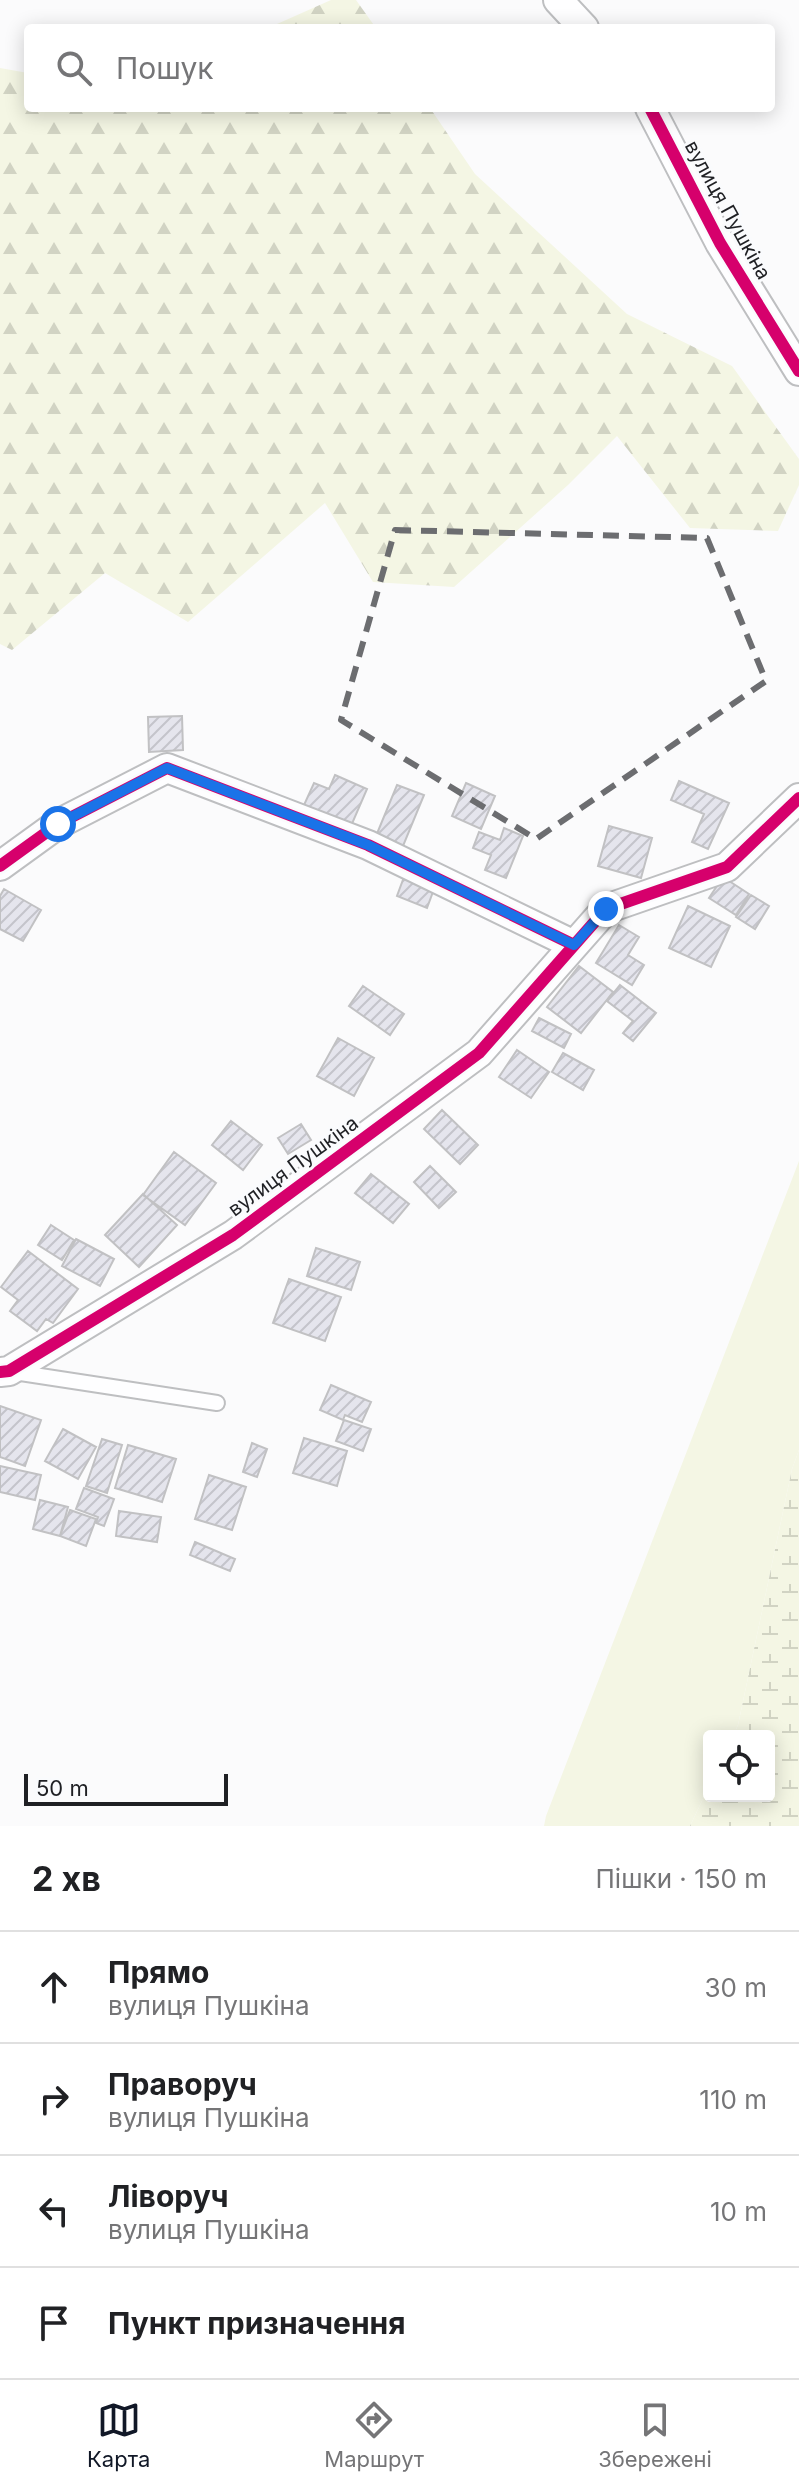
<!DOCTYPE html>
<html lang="uk">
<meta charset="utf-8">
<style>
body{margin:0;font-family:Inter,sans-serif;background:#f6f6f6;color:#202124}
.controls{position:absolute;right:24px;bottom:24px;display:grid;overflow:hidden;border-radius:8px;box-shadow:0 4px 20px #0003}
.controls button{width:72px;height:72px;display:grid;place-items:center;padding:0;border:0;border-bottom:2px solid #e0e0e0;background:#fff;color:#202124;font:40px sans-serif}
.scale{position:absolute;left:24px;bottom:20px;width:204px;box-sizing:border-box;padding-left:8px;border:4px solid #1f2024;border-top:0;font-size:22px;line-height:28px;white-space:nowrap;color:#1f2024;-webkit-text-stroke:6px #fafbfd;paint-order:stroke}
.stop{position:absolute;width:24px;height:24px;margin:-18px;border:6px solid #1a73e8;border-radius:50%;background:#fff}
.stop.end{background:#1a73e8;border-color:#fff;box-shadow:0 2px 8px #0008}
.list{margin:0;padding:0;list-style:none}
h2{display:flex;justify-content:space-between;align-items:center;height:104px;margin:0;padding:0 32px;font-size:34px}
h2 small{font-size:26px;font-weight:400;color:#757577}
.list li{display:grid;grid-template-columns:52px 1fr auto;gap:24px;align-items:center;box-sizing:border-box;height:112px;padding:0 32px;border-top:2px solid #e0e0e0}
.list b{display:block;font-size:30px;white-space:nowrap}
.list p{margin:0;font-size:26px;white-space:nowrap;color:#757577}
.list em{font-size:26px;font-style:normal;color:#757577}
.icon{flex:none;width:44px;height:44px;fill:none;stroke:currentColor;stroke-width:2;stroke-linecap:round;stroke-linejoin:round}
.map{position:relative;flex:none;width:799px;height:1826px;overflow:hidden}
.search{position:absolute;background:#fff;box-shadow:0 4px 20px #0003;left:24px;right:24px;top:24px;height:88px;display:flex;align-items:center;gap:20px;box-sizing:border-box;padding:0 28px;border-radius:8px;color:#757577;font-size:30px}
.sheet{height:552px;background:#fff}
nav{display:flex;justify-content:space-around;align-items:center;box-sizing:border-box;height:112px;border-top:2px solid #e0e0e0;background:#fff;font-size:22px;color:#757577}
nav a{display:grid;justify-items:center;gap:4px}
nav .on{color:#111827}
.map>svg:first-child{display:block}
.grass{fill:#f4f6e4}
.forest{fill:url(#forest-firs)}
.wetland{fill:url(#wetland-marsh)}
.building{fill:url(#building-hatch);stroke:#c1c1c3;stroke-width:2}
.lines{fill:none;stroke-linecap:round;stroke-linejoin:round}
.lane-casing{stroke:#bebfc1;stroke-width:18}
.street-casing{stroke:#bebfc1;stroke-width:32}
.lane{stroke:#fefeff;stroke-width:14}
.street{stroke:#fefeff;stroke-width:28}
.cycleway-casing{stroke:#fafbfd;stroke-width:17}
.cycleway{stroke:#d6006c;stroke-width:12}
.route{stroke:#1a73e8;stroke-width:10}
.marked{fill:none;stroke:#6c6d70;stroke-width:6;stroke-dasharray:16 10;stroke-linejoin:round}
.labels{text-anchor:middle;stroke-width:6;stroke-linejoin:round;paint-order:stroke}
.street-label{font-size:20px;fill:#1f2024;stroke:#fafbfd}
</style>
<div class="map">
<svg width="799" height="1826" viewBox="0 0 799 1826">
<defs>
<pattern id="forest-firs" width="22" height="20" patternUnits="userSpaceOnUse" patternTransform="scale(2)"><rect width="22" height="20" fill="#f4f6e4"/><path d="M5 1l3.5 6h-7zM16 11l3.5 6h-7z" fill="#d1d3c3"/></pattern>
<pattern id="wetland-marsh" width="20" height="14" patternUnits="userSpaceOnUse" patternTransform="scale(2)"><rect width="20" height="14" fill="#f4f6e4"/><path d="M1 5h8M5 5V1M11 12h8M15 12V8" fill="none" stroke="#d1d3c3"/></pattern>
<pattern id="building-hatch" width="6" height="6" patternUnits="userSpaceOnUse" patternTransform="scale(2)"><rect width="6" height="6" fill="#e5e5ed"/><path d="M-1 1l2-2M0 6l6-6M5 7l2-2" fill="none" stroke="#c4c4cb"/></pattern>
</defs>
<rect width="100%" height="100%" fill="#fbfbfc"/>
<path class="grass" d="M799,1161V1450L792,1469L738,1725L733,1736H709V1786L690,1826H544L546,1816Z"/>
<path class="forest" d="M331,0H356L376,28H268Z
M0,68L28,73V108H430L475,174L627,314L732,366L799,459V485L778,531L690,528L617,436L568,485L454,587L373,582L325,503L188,622L105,573L12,650L0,644Z"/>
<path class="wetland" d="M799,1450V1826H690L709,1786V1796H769V1736H733L738,1725L792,1469Z"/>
<path class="building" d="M182,716L183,750L149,752L148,717Z
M335,775L367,789L351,826L304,805L314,783L329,789Z
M679,781L729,803L708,849L692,842L704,814L671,800Z
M466,783L495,796L481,829L452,816Z
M397,785L424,795L403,846L376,836Z
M609,826L652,838L641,878L598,866Z
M504,828L523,836L506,878L485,870L491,855L473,848L479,832L500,840Z
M404,877L434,889L427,908L397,896Z
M723,877L749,894L736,915L709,898Z
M4,889L41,910L23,941L0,929V896Z
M751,895L769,906L755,929L736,917Z
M688,906L730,926L711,967L669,948Z
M619,925L639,937L628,955L644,965L632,985L596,963Z
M579,966L613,992L581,1033L547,1007Z
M620,985L656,1013L633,1041L623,1033L633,1021L607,1001Z
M363,986L404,1014L390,1035L349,1006Z
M539,1018L571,1034L564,1048L532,1031Z
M338,1038L374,1058L354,1096L317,1076Z
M517,1050L549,1072L531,1098L499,1077Z
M563,1053L594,1070L583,1090L552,1072Z
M442,1110L478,1145L460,1164L424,1129Z
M231,1121L262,1145L243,1170L212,1145Z
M301,1124L311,1140L288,1154L278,1138Z
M174,1152L216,1183L185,1225L143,1195Z
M430,1166L456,1192L439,1208L414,1182Z
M371,1174L409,1204L393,1223L355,1193Z
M143,1194L177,1225L139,1267L105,1235Z
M51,1225L74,1240L62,1260L38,1245Z
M76,1239L114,1259L100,1286L62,1266Z
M316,1248L360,1262L351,1290L307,1276Z
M28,1251L78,1289L53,1323L46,1319L37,1331L10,1311L18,1300L1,1287Z
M289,1279L341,1297L325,1341L273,1323Z
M331,1385L371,1402L362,1422L345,1415L343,1420L320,1410Z
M0,1406L41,1420L25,1466L0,1457Z
M344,1420L371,1429L363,1451L336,1441Z
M63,1429L96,1447L78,1479L45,1461Z
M304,1438L347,1451L337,1486L293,1473Z
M102,1439L122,1445L107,1493L86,1486Z
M252,1443L267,1449L257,1477L243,1472Z
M128,1445L176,1459L162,1502L115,1488Z
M0,1466L41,1475L35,1500L0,1492Z
M209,1475L246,1487L232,1530L195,1519Z
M84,1488L114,1499L104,1526L96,1523L98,1517L76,1509Z
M40,1500L68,1507L60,1536L33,1529Z
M70,1510L96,1519L86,1546L60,1536Z
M119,1511L161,1517L157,1542L116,1536Z
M195,1542L235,1559L230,1571L190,1555Z"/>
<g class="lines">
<g class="lane-casing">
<path id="lane" d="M14,1372L217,1403"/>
</g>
<g class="street-casing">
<path id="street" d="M558,0L584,28
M650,108L720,243L799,371
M0,866L58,824L167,768L368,845L574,945
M0,1372L9,1371L233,1235L479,1053L606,909L727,867L799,798"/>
</g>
<use href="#lane" class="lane"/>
<use href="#street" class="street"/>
<g class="cycleway-casing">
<path id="cycleway" d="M650,108L720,243L799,371
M0,866L58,824L167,768L368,845L574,945
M0,1372L9,1371L233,1235L479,1053L606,909L727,867L799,798"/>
</g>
<use href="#cycleway" class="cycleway"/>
</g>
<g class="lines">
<path class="route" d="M58,824L167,768L368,845L574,945L606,909"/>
</g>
<path class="marked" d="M395,530L707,538L766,681L536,839L341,720Z"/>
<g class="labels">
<g class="street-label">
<text transform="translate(728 210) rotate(61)" y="7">вулиця Пушкіна</text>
<text transform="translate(293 1166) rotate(-36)" y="7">вулиця Пушкіна</text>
</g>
</g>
</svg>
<div class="controls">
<button><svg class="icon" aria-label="locate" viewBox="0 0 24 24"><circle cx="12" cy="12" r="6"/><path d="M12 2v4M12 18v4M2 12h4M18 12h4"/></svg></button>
</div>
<div class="scale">50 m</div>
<div class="stop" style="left:58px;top:824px"></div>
<div class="stop end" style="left:606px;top:909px"></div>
<div class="search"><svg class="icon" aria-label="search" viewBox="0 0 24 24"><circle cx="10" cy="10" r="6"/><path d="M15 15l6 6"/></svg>Пошук</div>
</div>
<section class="sheet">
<h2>2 хв<small>Пішки · 150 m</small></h2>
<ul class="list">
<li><svg class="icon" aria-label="ahead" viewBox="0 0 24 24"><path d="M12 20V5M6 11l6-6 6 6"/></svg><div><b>Прямо</b><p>вулиця Пушкіна</p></div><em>30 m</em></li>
<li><svg class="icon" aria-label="right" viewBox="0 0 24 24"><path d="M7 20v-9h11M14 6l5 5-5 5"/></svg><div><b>Праворуч</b><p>вулиця Пушкіна</p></div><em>110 m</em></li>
<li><svg class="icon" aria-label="left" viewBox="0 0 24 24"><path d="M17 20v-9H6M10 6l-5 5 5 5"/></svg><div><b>Ліворуч</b><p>вулиця Пушкіна</p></div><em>10 m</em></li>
<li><svg class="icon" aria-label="arrive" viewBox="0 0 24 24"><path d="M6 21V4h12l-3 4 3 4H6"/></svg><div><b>Пункт призначення</b></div></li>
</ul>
</section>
<nav>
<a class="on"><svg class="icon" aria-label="map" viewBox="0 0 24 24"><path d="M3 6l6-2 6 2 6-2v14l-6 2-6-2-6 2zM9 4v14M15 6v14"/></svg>Карта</a>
<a><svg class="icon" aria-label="directions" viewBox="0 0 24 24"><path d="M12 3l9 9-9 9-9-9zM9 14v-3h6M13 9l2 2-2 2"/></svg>Маршрут</a>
<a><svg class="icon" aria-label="saved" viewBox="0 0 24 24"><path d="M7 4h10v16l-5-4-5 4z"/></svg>Збережені</a>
</nav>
